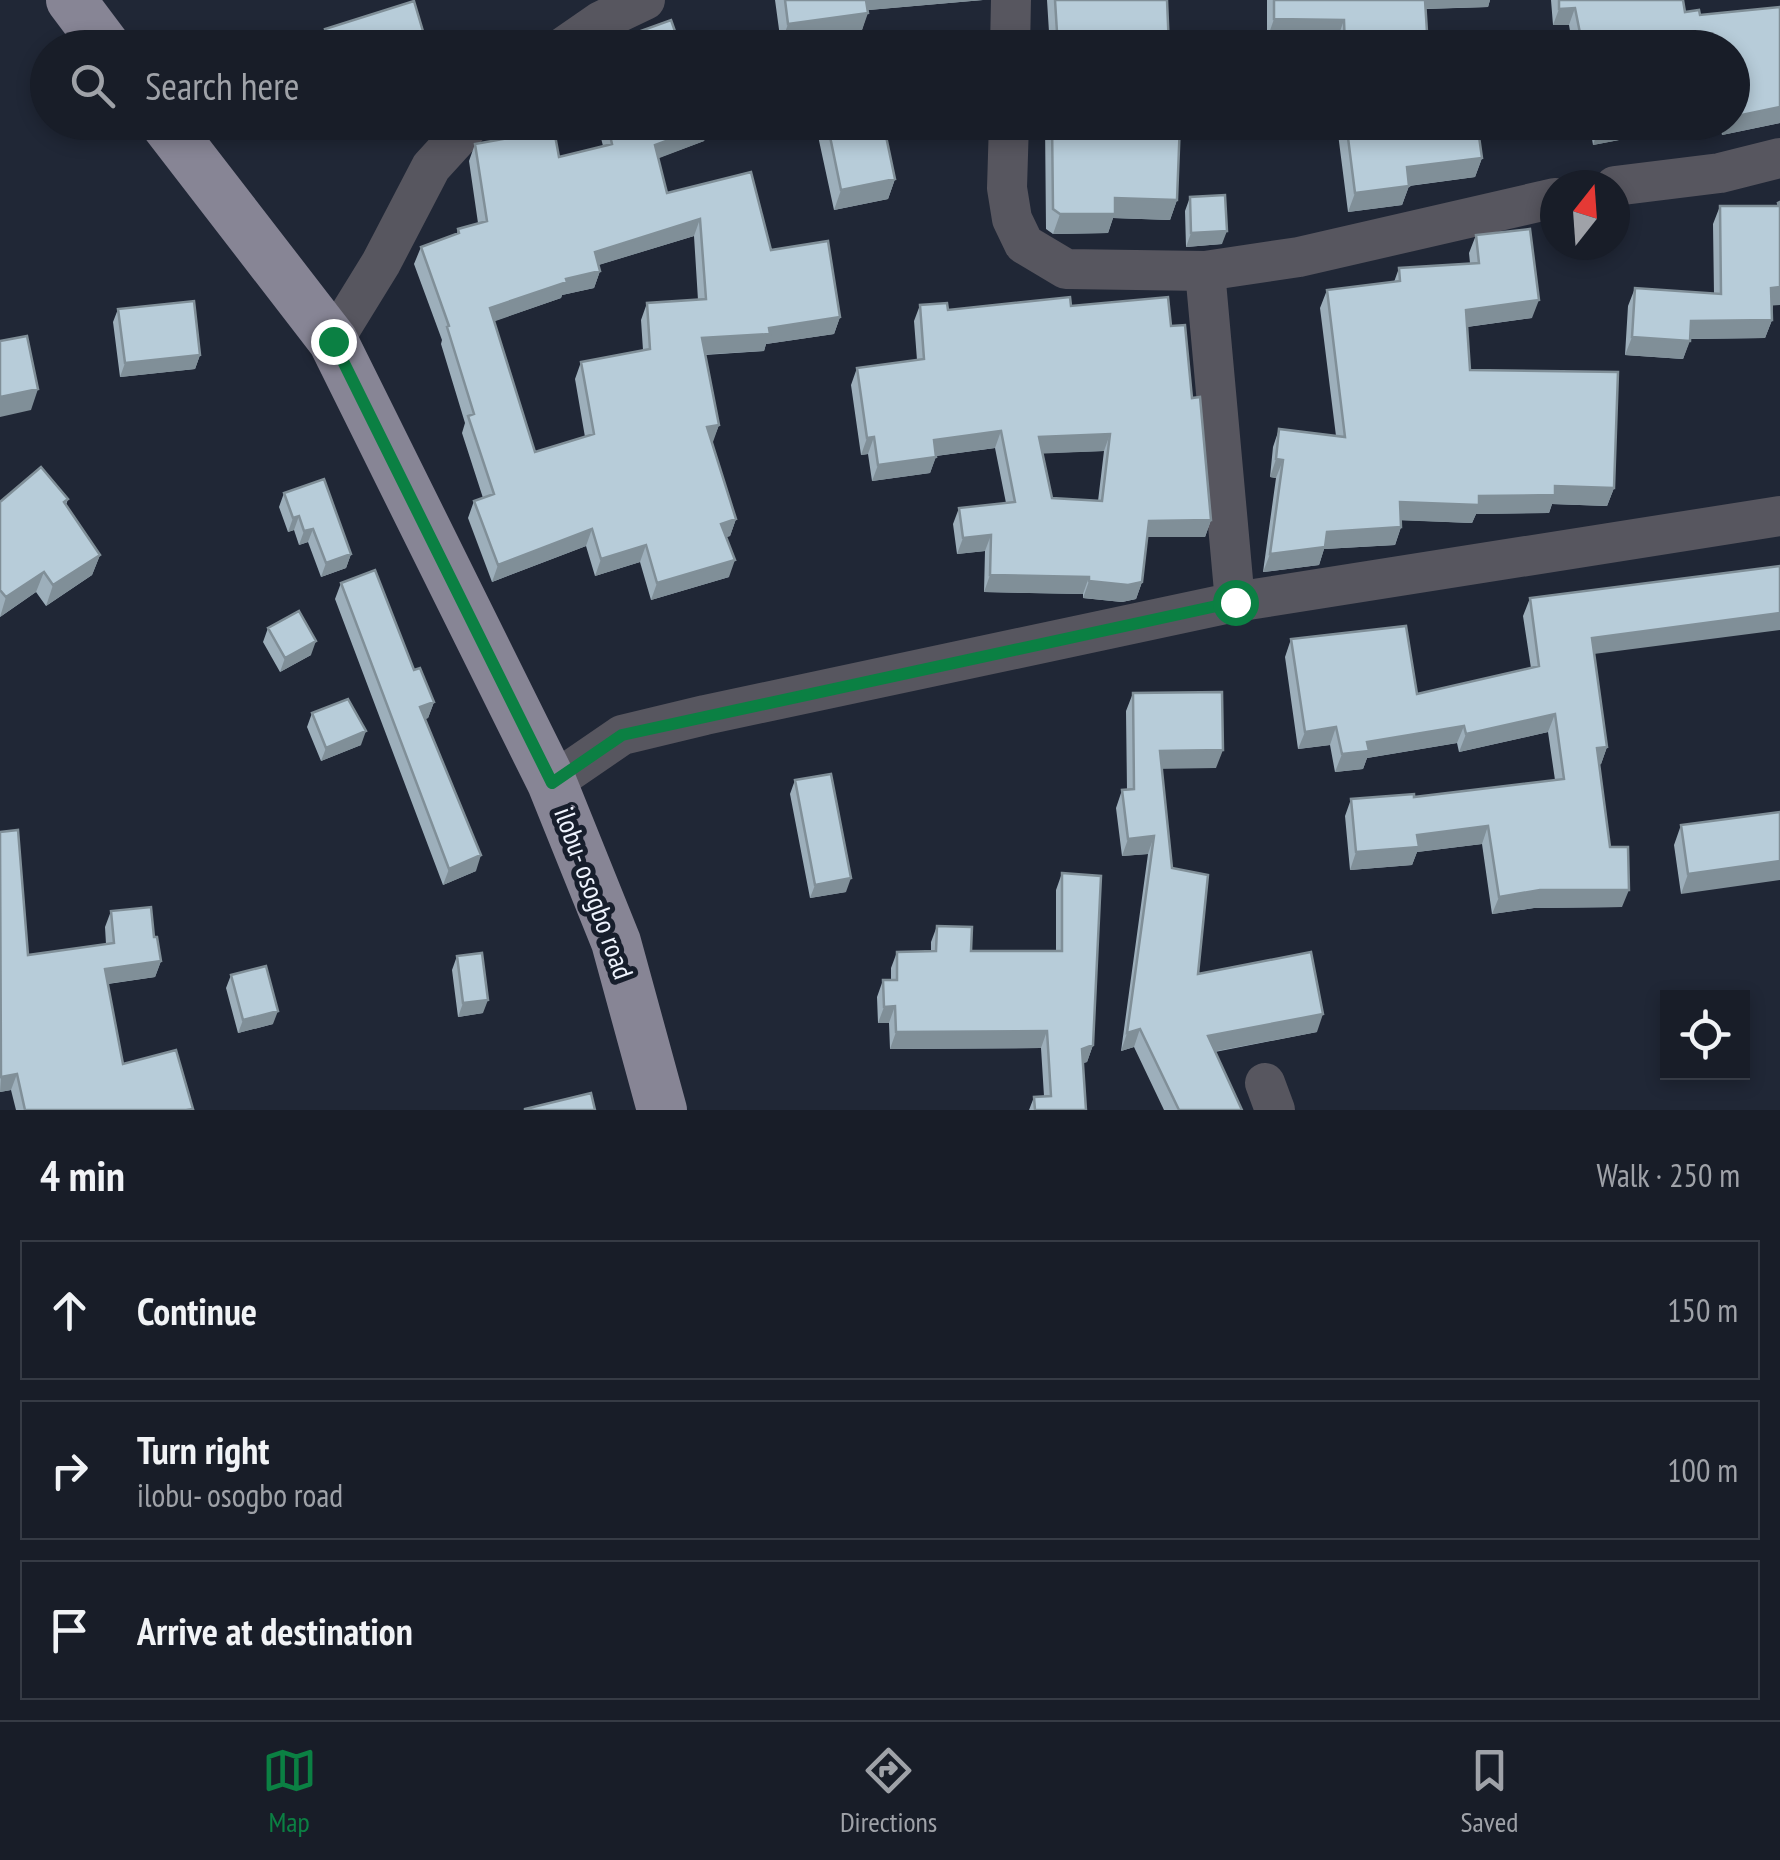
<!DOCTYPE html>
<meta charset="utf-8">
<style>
body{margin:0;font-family:"PT Sans Narrow",sans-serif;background:#252a34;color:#f1f3f6}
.controls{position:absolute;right:30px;bottom:30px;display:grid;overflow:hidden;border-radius:0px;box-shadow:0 5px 15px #0003}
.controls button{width:90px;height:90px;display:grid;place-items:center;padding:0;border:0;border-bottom:2px solid #363b45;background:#181d28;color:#f1f3f6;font:50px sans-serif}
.compass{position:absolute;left:1540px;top:170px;width:90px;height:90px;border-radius:50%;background:#181d28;box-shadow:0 5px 15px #0003;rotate:17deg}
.stop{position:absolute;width:30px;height:30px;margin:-22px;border:8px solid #0b8043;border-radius:50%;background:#fff}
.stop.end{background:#0b8043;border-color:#fff;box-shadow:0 2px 10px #0008}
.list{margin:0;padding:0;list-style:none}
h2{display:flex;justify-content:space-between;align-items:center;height:130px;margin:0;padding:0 40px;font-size:42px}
h2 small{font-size:32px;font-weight:400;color:#9fa2a8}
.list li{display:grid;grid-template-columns:65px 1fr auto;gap:30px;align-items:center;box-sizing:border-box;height:140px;margin:0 20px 20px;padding:0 20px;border:2px solid #363b45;border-radius:0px}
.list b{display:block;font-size:38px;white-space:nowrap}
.list p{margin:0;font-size:32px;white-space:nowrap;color:#9fa2a8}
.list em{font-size:32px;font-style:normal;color:#9fa2a8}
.icon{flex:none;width:55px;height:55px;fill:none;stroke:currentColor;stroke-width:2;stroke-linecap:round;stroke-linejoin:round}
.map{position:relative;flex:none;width:1780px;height:1110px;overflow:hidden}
.search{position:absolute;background:#181d28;box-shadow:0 5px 15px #0003;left:30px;right:30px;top:30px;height:110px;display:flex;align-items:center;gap:25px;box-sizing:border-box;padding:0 35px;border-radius:55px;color:#9fa2a8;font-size:38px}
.sheet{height:610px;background:#181d28}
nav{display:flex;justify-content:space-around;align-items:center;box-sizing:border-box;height:140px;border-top:2px solid #363b45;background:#181d28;font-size:28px;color:#9fa2a8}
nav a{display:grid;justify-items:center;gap:5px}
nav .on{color:#0b8043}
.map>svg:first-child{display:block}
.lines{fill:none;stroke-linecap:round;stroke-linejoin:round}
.minor{stroke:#57565f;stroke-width:40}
.major{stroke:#878595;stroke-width:50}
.wall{fill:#9dafbb;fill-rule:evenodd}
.shaded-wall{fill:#808f98}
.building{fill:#b7ccd9;stroke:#808f98;stroke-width:2.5;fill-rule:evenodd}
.route{stroke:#0b8043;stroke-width:12}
.labels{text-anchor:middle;stroke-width:10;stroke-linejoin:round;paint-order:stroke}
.street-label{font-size:28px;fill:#eff4fe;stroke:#171e2c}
</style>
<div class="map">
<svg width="1780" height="1110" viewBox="0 0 1780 1110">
<rect width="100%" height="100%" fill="#202736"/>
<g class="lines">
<path class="minor" d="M562,48L601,21L645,0
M1010,48L1011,0
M1009,122L1007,188L1012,219L1024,244L1066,269L1205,271L1235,602
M1615,186L1720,173L1780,158
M1205,271L1299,257L1555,198
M333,341L381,263L431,167L472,122
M552,783L622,735L705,715L1235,602L1780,516
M1265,1083L1275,1110"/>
<path class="major" d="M71,0L107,48
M164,122L333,341L552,783L616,942L662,1110"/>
</g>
<path class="wall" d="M775,0H983L868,10L861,33L781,44Z
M1047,0H1167L1169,48H1050Z
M1267,0H1490L1488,7L1426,9L1428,48H1337V40L1267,39Z
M1551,0H1683L1685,12L1700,15L1780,7V123L1722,135L1719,122H1732V48H1573L1569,25H1553Z
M325,29L428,48H318Z
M597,122H709L710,125L704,141L658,158L667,193L771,250L840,317L834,334L766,344L764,351L705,355L719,425L712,442L736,519L730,536L726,537L729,577L651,600L640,562L595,576L586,546L492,582L468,518L474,501L483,498L462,433L465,423L441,344L442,340L414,264L421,247L457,234L458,229L478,223L469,161L475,144L559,157L603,146ZM694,236L698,300L647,303L641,320L643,350L581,362L575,379L585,437L535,452L494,321L561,298L562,295L594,288L600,271L598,265Z
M815,122H883L895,179L888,199L834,210Z
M1045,122H1180L1177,200L1170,220L1113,218L1108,233L1053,234L1046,229Z
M1338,122H1477L1482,158L1475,177L1409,186L1402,205L1348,212L1337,126Z
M1589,122H1650L1645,135L1593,145Z
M1190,197L1222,244L1186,247L1185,211Z
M1778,203L1772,320L1765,338L1690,339L1683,359L1625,355L1628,306L1635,288L1714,294L1713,224L1720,206H1777Z
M1476,235L1532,318L1467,327L1470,370L1614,488L1607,506L1552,504L1549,513L1476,514L1472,523L1401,520V527L1395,545L1324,549L1319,565L1263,572L1276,478L1270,477L1273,447L1279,429L1336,436L1320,308L1327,290L1394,282L1399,268L1470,263L1469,253Z
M920,305L948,310L1071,306L1171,326L1192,398L1211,520L1205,537H1147L1142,582L1136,599L1122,602L1083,598V594L984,592L985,551L957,554L953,524L959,508L1006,503L995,448L936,456L930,473L872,481L868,454L861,455L851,385L857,368L917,360L914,321ZM1104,451L1098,501L1052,498L1043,453Z
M118,309L200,355L195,369L120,377L113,322Z
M284,493L351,554L346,568L321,577L308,542L299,545L294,530L288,532L279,507Z
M68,499L66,505L100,555L92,575L46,606L36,592L0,617V502Z
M341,583L414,670L434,702L428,718L425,719L476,871L443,885L335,599Z
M1530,598L1594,654L1607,747L1601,764L1599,765L1610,847L1622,907L1534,908L1492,914L1482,844L1417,852L1412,865L1350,870L1345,816L1351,799L1414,797L1555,780L1548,732L1459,752L1457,743L1367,758L1363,769L1335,772L1330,745L1298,749L1285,657L1291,639L1417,694L1531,668L1523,616Z
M268,628L311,655L280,672L263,642Z
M1133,693L1216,768H1162L1172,868L1198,974L1317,1032L1215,1052L1242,1110H1164L1134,1047L1121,1051L1148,854L1122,856L1116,808L1122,790H1127L1126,711Z
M312,713L361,745L321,761L307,727Z
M795,780L846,892L810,898L790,794Z
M1780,812L1681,894L1674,845L1681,825Z
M0,832L28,955L106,944L105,927L111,911L154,937L161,961L155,977L108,984L123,1064L192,1110H16L11,1090L0,1092Z
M1062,873L1093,1045L1087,1062L1083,1063L1086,1110H1029L1034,1097L1044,1096L1041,1048L890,1049L889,1023H878L877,997L883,980H891V968L897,952H931V942L937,926L971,951H1056V890Z
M457,956L483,1013L458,1017L452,970Z
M231,975L273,1024L238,1033L226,988Z"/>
<path class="shaded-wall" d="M862,0H983L858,11Z
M1421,0H1490L1488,7L1418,9Z
M1575,8L1569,25H1553L1559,9Z
M868,13L861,33L781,44L788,24Z
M1274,19L1344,20L1337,40L1267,39Z
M1780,107V123L1722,135L1726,122H1732V117Z
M1628,122H1650L1645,135L1593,145L1599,128Z
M710,125L704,141L649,162L655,145Z
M1482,158L1475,177L1400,187L1407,167Z
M895,179L888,199L834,210L841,190Z
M1409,186L1402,205L1348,212L1355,193Z
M1115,198L1177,200L1170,220L1113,218L1108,233L1053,234L1060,214Z
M700,219L694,236L589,268L595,252Z
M1227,231L1222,244L1186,247L1191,233Z
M600,271L594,288L562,295L561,298L484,325L490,308L566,279Z
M1780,287V305L1765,306L1771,288Z
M1539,300L1532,318L1459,328L1466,310Z
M840,317L834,334L766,344L764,351L696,355L702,338Z
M1772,320L1765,338L1684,339L1691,321Z
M1632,337L1690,341L1683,359L1625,355Z
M200,355L195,369L120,377L125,363Z
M38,389L31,410L0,417V397Z
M719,425L713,442L701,444L707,427Z
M1001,431L995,448L928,457L934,440Z
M1110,434L1104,451L1033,454L1039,437Z
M874,437L868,454L861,455L867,438Z
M936,457L930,473L872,481L878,465Z
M1276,459L1283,460L1276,478L1270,477Z
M1555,486L1614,488L1607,506L1552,504L1549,513L1476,514L1472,523L1393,520L1400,502L1479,496Z
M299,516L294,530L288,532L293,518Z
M736,519L730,536L715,541L721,524Z
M1211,520L1205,537H1143L1149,521Z
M1401,527L1395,545L1324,549L1319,565L1263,572L1270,554L1327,532Z
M313,529L308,542L299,545L304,531Z
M592,529L586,546L492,582L498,565Z
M991,535L985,551L957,554L963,538Z
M646,545L640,562L595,576L601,559Z
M351,554L346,568L321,577L326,563Z
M100,555L92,575L46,606L53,585Z
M735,560L729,577L651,600L657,583Z
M44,572L36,592L0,617L6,597Z
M990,575L1089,577L1083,594L984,592Z
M1089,581L1142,582L1136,599L1122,602L1083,598Z
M1780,613V630L1586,655L1592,638Z
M316,641L311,655L280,672L285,658Z
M434,702L428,718L414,724L420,707Z
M1555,714L1548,732L1459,752L1466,734Z
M1464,726L1457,743L1367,758L1363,769L1335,772L1342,754L1367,742Z
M1336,727L1330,745L1298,749L1305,732Z
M366,731L361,745L321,761L326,748Z
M1607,747L1601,764L1590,766L1597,748Z
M1223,750L1216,768L1154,769L1160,751Z
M1488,826L1482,844L1417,852L1412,865L1350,870L1356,852L1417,835Z
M1154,836L1148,854L1122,856L1128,839Z
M481,855L476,871L443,885L449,869Z
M1780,861V880L1681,894L1688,874Z
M851,878L846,892L810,898L815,885Z
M1540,890H1629L1622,907L1534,908L1492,914L1499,897Z
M161,961L155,977L99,985L105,969Z
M488,1000L483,1013L458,1017L463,1003Z
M895,1006L889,1023H878L884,1007Z
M278,1011L273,1024L238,1033L243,1020Z
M1323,1014L1317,1032L1201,1054L1208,1036Z
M1140,1029L1134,1047L1121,1051L1127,1033Z
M1047,1031L1041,1048L890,1049L896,1032Z
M1093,1045L1087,1062L1076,1065L1082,1049Z
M17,1074L11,1090L0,1092L1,1077Z"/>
<path class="building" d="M785,0H866L868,13L788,24Z
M1055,0H1167L1169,48H1058Z
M1274,0H1425L1428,48H1345L1344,20L1274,19Z
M1559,0H1683L1685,12L1699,10L1700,15L1780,7V107L1732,117V48H1583L1575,8L1559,9Z
M414,1L428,48H331L325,29Z
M671,20L681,48H607L626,43L624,37Z
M607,122H709L710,125L655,145L667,193L751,172L771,250L828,241L840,317L769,328L770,334L702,338L719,425L707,427L736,519L721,524L735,560L657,583L646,545L601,559L592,529L498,565L474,501L494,494L468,416L474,414L447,327L449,326L421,247L459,233L458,229L487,221L475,144L554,130L559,157L612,144ZM700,219L706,299L647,303L650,349L581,362L594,434L535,452L490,308L567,282L566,279L600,271L595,252Z
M827,122H883L895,179L841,190Z
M1052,122H1180L1177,200L1115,198V214H1060L1053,209Z
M1346,122H1477L1482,158L1407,167L1409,186L1355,193Z
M1598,122H1628L1599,128Z
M1225,195L1227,231L1191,233L1190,197Z
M1780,202V287L1771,288L1772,320L1691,321L1690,341L1632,337L1635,288L1721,294L1720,206H1779L1778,203Z
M1530,229L1539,300L1466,310L1470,370L1618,372L1614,488L1555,486V495L1479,496V505L1400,502L1401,527L1327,532L1325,547L1270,554L1283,460L1276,459L1279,429L1345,437L1327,290L1400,281L1399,268L1479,263L1476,235Z
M1070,297L1071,306L1168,297L1171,326L1185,325L1192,398L1200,397L1211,520L1149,521L1142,582L1128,585L1089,581V577L990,575L991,535L963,538L959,508L1015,502L1001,431L934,440L936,457L878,465L874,437L867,438L857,368L924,359L920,305L947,303L948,310ZM1110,434L1102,501L1052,498L1039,437Z
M194,301L200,355L125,363L118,309Z
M27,336L38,389L0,397V341Z
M41,467L68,499L64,502L100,555L53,585L44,572L6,597L0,590V502Z
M324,479L351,554L326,563L313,529L304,531L299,516L293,518L284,493Z
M1780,566V613L1592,638L1607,747L1597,748L1610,847H1628L1629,890H1540L1499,897L1488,826L1417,835L1419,847L1356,852L1351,799L1414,794V797L1564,779L1555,714L1466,734L1464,726L1367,742L1369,751L1342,754L1336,727L1305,732L1291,639L1406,626L1417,694L1539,666L1530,598Z
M375,570L414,670L420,668L434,702L420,707L481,855L449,869L341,583Z
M299,611L316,641L285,658L268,628Z
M1222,692L1223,750L1160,751L1172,868L1208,875L1198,974L1311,952L1323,1014L1208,1036L1242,1110H1179L1140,1029L1127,1033L1154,836L1128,839L1122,790L1134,789L1133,693Z
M348,699L366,731L326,748L312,713Z
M831,774L851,878L815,885L795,780Z
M1780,812V861L1688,874L1681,825Z
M18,830L28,955L114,943L111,911L151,907L154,937H157L161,961L105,969L123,1064L176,1050L193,1109L186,1110H25L17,1074L1,1077L0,832Z
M1062,873L1101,876L1093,1045L1082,1049L1086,1110H1035L1034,1097L1051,1096L1047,1031L896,1032L895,1006L884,1007L883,980H897V952L936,951L937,926L972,927L971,951H1062Z
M482,953L488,1000L463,1003L457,956Z
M266,966L278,1011L243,1020L231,975Z
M591,1093L595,1110H525V1109Z"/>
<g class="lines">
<path class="route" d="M333,341L552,783L622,735L1235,602"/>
</g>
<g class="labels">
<g class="street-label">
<text transform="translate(594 893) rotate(70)" y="10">ilobu- osogbo road</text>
</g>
</g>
</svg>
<div class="controls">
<button><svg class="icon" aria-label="locate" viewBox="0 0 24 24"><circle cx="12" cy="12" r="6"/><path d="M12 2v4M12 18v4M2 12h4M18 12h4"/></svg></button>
</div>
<svg class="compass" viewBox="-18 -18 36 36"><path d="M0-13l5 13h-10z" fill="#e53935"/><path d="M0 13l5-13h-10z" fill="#9fa2a8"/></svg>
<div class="stop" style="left:1235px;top:602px"></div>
<div class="stop end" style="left:333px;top:341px"></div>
<div class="search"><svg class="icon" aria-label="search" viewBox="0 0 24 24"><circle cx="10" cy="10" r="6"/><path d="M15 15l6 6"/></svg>Search here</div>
</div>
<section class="sheet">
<h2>4 min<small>Walk · 250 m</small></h2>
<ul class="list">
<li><svg class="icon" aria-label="ahead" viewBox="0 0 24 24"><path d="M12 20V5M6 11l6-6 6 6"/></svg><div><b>Continue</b></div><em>150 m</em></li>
<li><svg class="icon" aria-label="right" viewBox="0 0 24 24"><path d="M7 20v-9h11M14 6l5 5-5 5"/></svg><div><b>Turn right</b><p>ilobu- osogbo road</p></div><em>100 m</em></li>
<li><svg class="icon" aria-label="arrive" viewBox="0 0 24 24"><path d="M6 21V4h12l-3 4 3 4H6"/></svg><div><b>Arrive at destination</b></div></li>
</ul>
</section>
<nav>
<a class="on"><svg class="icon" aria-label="map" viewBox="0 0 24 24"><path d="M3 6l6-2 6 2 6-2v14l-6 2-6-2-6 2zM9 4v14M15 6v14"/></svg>Map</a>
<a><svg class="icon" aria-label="directions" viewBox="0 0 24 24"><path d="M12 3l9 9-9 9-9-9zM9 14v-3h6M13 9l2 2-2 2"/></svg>Directions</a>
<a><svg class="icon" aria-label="saved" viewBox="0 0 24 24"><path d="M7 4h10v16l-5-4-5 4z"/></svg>Saved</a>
</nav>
